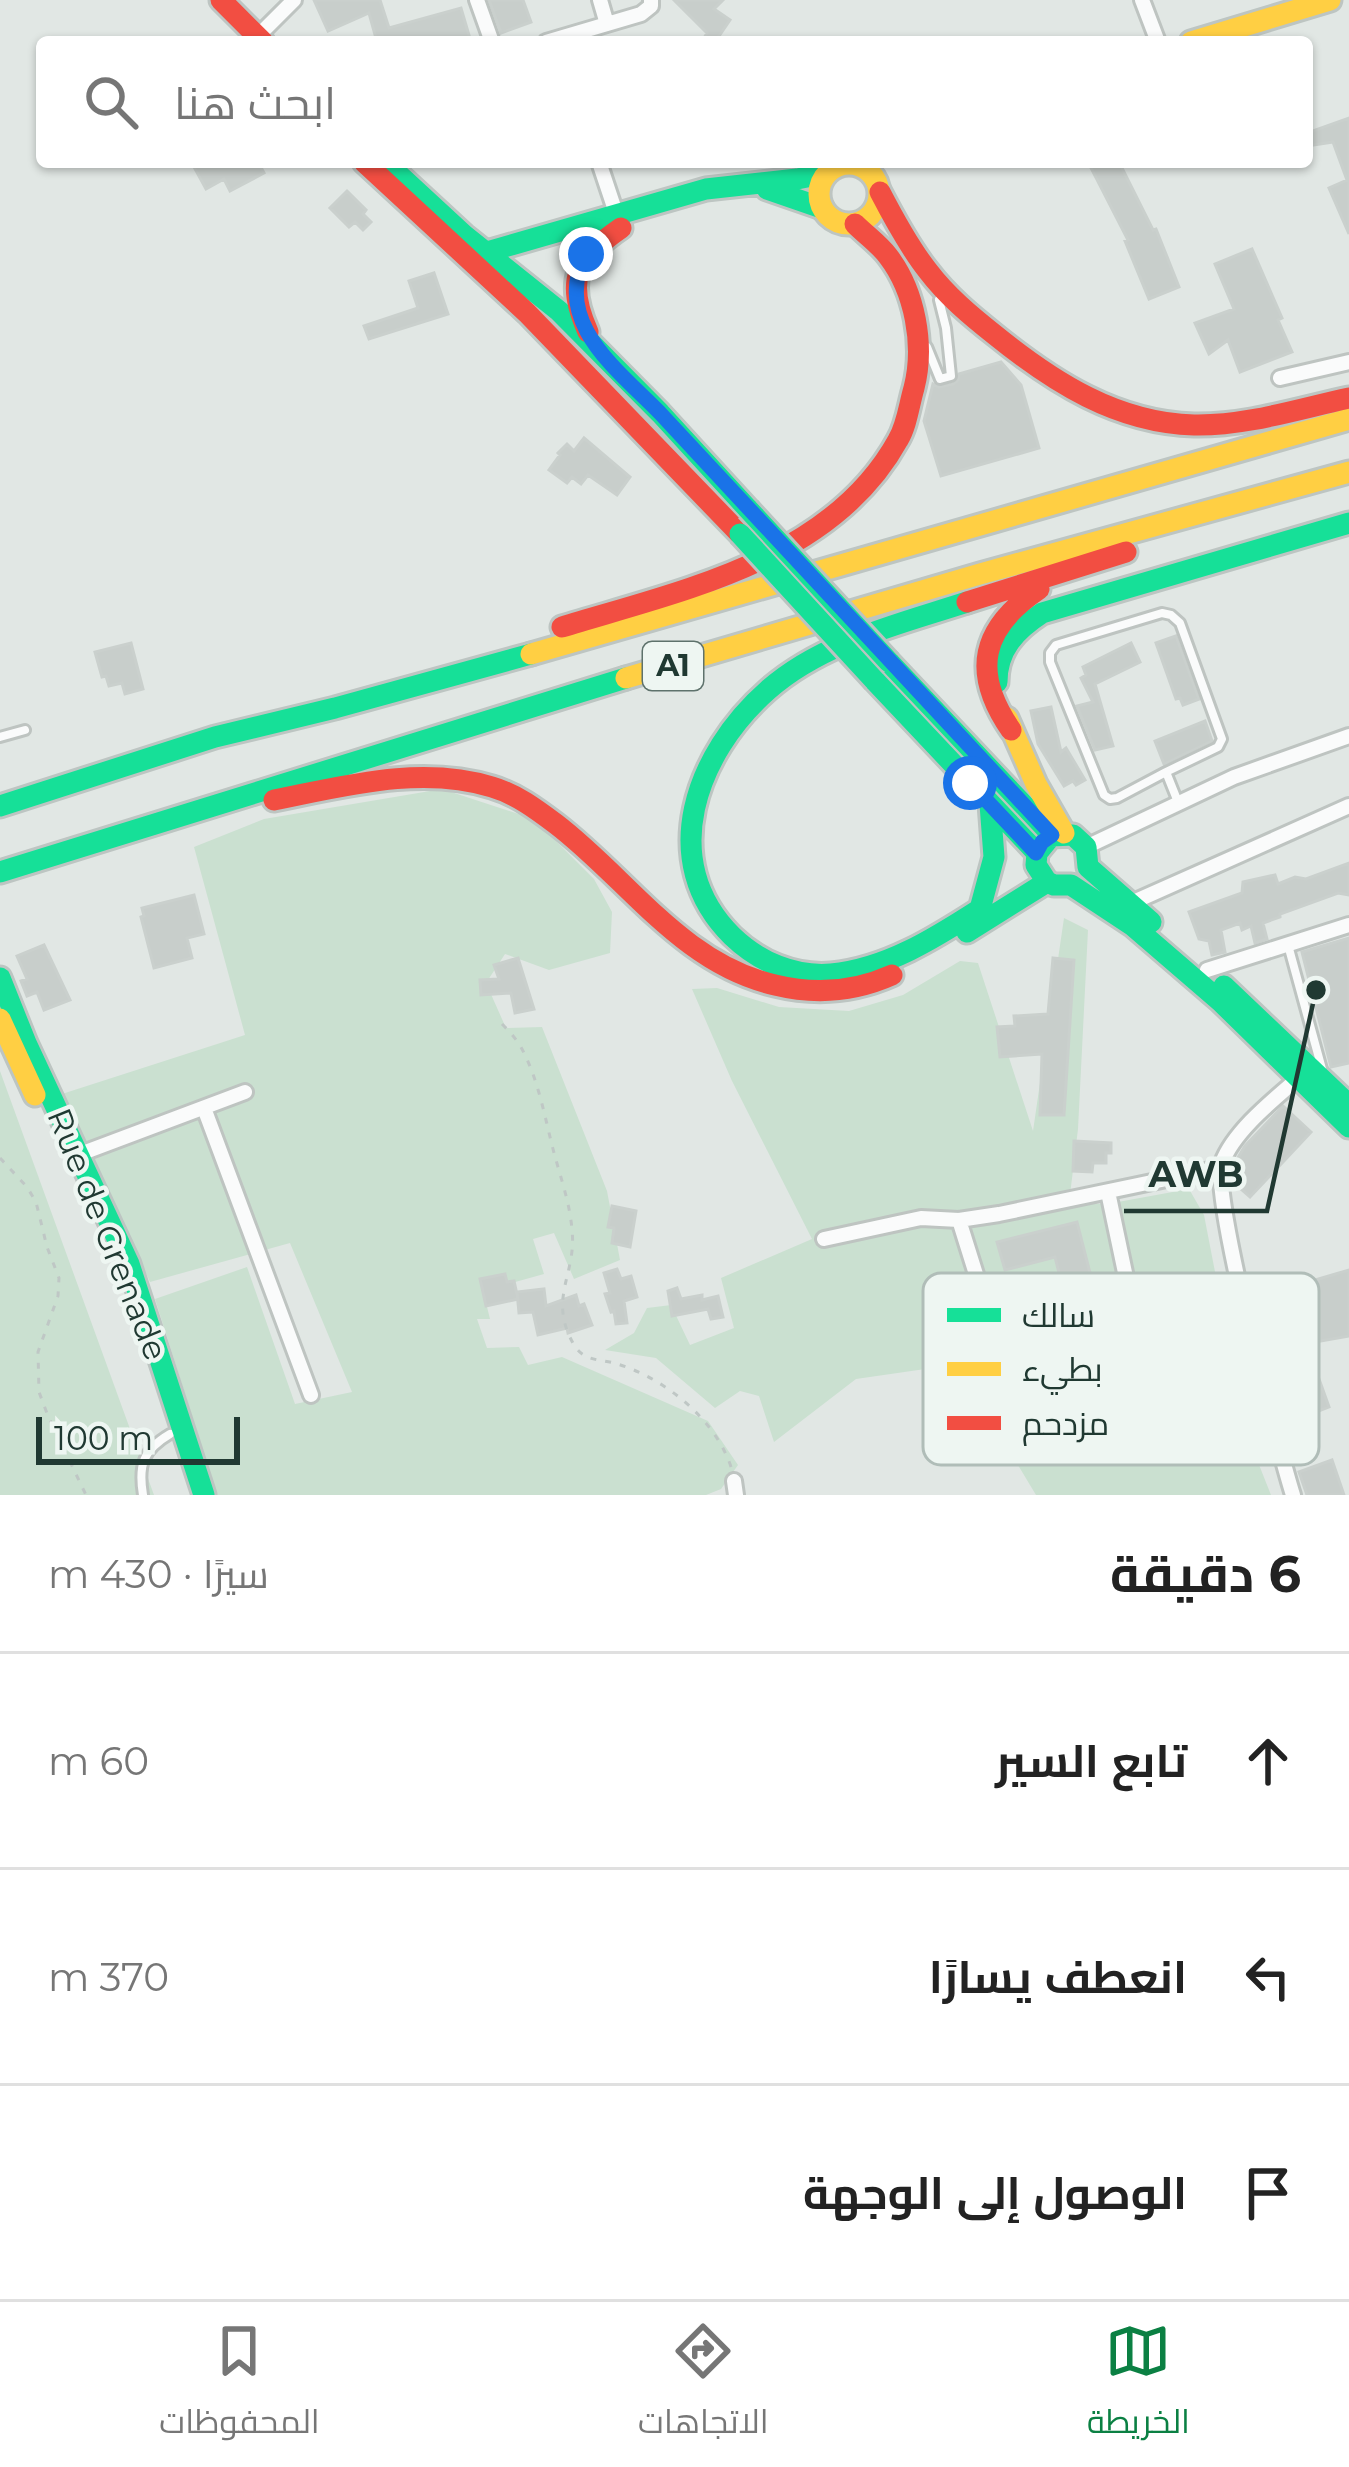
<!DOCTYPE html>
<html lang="ar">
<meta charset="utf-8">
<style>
body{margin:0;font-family:Montserrat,Cairo,sans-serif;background:#f2f2f2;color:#222;direction:rtl}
.scale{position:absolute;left:36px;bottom:30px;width:204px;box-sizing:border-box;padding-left:12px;border:6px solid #203932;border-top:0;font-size:33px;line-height:42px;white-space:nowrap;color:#203932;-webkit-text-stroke:9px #eef6f2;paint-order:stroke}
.stop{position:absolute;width:36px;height:36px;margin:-27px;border:9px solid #1a73e8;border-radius:50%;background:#fff}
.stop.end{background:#1a73e8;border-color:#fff;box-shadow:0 3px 12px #0008}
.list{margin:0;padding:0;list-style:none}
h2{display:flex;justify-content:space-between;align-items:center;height:156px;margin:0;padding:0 48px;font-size:51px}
h2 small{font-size:39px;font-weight:400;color:#767676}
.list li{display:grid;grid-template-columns:78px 1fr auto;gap:36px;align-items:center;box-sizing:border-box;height:216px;padding:0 48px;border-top:3px solid #e0e0e0}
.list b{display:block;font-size:45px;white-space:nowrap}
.list em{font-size:39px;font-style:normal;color:#767676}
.icon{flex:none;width:66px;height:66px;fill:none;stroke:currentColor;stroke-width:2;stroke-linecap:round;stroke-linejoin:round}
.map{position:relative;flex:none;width:1349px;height:1495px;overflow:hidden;direction:ltr}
.search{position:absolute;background:#fff;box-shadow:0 3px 9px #0004;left:36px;right:36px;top:36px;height:132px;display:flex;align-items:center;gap:30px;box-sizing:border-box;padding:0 42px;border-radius:12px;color:#767676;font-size:45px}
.sheet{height:804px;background:#fff}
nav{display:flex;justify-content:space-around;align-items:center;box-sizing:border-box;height:168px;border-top:3px solid #e0e0e0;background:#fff;font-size:33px;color:#767676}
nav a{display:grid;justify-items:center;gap:6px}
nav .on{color:#0b8043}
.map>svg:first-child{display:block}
.green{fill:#cae0d0}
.building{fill:#c8cecb;stroke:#cad0cd;stroke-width:3}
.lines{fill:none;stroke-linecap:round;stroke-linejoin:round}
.lane-casing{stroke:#bec4c1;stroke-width:14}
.street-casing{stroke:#bec4c1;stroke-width:20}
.fast-casing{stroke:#bdc5c2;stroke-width:27}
.slow-casing{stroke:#bdc5c2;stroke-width:27}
.jam-casing{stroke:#bdc5c2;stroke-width:27}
.path{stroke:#bfc7c5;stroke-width:3;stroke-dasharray:6 9;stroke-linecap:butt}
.lane{stroke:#fafbfb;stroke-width:8}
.street{stroke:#fafbfb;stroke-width:14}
.fast{stroke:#16e098;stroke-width:21}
.slow{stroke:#ffcf43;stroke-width:21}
.jam{stroke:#f24e42;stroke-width:21}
.fast-bridge-casing{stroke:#bbc3c1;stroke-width:27;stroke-linecap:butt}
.fast-bridge{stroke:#16e098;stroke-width:21}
.route{stroke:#1a73e8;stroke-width:15}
.labels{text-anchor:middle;stroke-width:9;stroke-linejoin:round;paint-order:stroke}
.shield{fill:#eef6f2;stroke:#5e726c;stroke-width:3}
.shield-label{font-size:30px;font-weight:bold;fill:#203932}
.street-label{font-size:33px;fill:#203932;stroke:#eef6f2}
.key{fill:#eef6f2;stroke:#b0bdb8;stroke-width:3}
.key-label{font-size:33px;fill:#203932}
.leader{fill:none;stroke:#203932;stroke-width:4.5}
.callout-dot{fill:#203932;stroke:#eef6f2;stroke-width:4.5}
.callout-label{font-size:36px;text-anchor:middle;font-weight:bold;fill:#203932;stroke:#eef6f2;stroke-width:9;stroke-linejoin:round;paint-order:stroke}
</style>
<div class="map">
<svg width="1349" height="1495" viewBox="0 0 1349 1495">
<rect width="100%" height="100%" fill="#e1e7e4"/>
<path class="green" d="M442,789L534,819L594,879L612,912L610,953L549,970L505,954L486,983L506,1028L542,1027L607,1191L620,1260L574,1279L554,1233L533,1239L544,1274L483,1291L490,1319H477L487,1348L519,1347L528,1365L562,1357L708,1421L738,1465L721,1489L706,1495H217L155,1299L247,1267L295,1404L352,1392L290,1243L150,1282L62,1094L245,1035L194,847L264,819Z
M1064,918L1088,930L1078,1129L1069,1203L1107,1204L1189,1189L1204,1215L1246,1432L1271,1495H1036L1001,1437L939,1367L856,1379L774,1442L759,1396L740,1391L715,1408L656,1358L605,1350L634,1333L647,1308L671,1305L690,1345L734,1328L721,1278L812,1239L732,1081L692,989L717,988L779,1007L849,1011L903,995L960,961L978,963L1033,1131Z
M0,1071L154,1495H0Z"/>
<path class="building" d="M314,0H380L389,28L461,8L471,42H377L369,13L328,31Z
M489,0H523L531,22L501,33Z
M674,0H723L714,9L730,20L715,42H710L704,38L707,33Z
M1349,118V234L1329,188L1347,180L1333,142L1307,146V133Z
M204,162H258L264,173L230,191L224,179L206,189L194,167Z
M1088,162H1119L1153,230L1156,229L1179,287L1149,299L1125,241L1128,240Z
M347,191L366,210L363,214L371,222L363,230L355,222L349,227L330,208Z
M1252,249L1282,318L1278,320L1292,352L1240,372L1228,340L1209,354L1195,323L1234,309L1215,264Z
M434,273L448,314L369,339L364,326L418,308L409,281Z
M1001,362L1021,385L1039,448L941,476L924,421L933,384L939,387L953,384L958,380L959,374Z
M584,438L630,477L617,495L588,475L581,484L572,477L567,483L549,470L560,455L558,453L567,444L574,451Z
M1176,636L1199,699L1183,705L1180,698L1176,699L1156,643Z
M131,643L143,689L125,694L122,683L109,686L106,676L102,677L95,652Z
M1131,643L1140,662L1095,684L1113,746L1095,750L1077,706L1093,702L1081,678L1086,675L1083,667Z
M1051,707L1061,752L1066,748L1085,780L1076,785L1073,781L1064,786L1038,744L1031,711Z
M1205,721L1212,741L1164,764L1155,741Z
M1349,863V895L1338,893L1280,914V917L1263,923L1267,939L1255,943L1251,926L1242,930L1240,923L1221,930L1225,952L1212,955L1209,941L1199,939L1189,912L1242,893L1243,882L1275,875L1278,884L1295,877L1306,879Z
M194,895L204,934L187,938L192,958L154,968L141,917L144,916L142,908Z
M1349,938V1063L1331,1067L1302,952Z
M44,945L70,1000L44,1010L37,992L27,996L21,981L27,979L17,956Z
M518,958L534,1009L515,1013L511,993L481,995L480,980L499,979L494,965Z
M1053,958L1074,960L1064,1115H1040L1042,1054L1000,1057L997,1027L1015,1026L1014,1016L1048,1014Z
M1283,1106L1311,1132L1250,1197L1232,1181L1233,1166L1245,1146Z
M1074,1141L1111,1143V1153H1106V1163H1093L1092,1172L1073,1171Z
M612,1206L636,1211L630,1247L612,1243L614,1228L608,1227Z
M1077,1222L1101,1316L1022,1336L1016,1310L1065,1297L1055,1257L1005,1270L997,1242Z
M617,1269L621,1279L631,1276L637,1297L624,1301L627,1323L616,1324L614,1311L611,1312L605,1294L610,1293L604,1273Z
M1349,1270V1336L1281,1348L1285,1375L1273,1377L1261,1314L1269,1313L1265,1291L1306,1285L1305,1283Z
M505,1274L507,1282L514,1281L518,1299L486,1306L480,1279Z
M677,1288L681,1299L702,1295V1300L718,1296L723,1317L711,1319L708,1309L672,1316L668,1291Z
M544,1289L546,1306L576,1295L579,1306L584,1304L592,1325L568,1333L567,1328L538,1335L533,1312L519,1313L517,1292Z
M1319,1379L1329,1407L1303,1417V1421L1288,1423L1285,1404L1301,1402L1296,1388Z
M1332,1460L1344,1495H1307L1299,1472Z"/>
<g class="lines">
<g class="lane-casing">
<path id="lane" d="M927,347L940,379L951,376L946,328L939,300
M0,737L25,730
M1166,772L1218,747L1222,739L1180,623L1171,615L1162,613L1056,645L1050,653V662L1104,795L1110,799L1117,798L1166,772L1178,802
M1288,945L1322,1069
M143,1495C138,1465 143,1450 170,1434"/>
</g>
<g class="street-casing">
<path id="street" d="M477,0L492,42
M600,0L607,24
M1142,0L1158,42
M255,39L294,0
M546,42L641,14L651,6V0
M599,162L617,216
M1280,378L1349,362
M1086,847L1234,777L1349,736
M1129,904L1349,806
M1207,970L1349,925
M204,1108L311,1395
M80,1154L245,1092
M959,1220L1001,1354L1009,1364L1020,1368L1121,1343L1133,1334L1135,1320L1108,1192
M824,1239L921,1218L959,1220L999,1214L1219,1168
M734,1481L736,1495
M1293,1495C1279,1450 1210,1192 1222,1163C1234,1130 1277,1097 1302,1075"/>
</g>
<g class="fast-casing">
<path id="fast" d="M385,162L464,235L559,311L660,413L748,509
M767,189L822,208
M473,256L706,189L797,179L827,173
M967,602C900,624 822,642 768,690C696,753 656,861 732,936C759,962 794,977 831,974C886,969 935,938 980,909L994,857L990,804
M889,662L1052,835
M875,681L1037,853L1036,865L1047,882L1054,885H1071L1133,926L1220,1001L1349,1127
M997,682C997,649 1016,630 1042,613L1349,523
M0,806L215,737L335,708L531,654
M1037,853L1051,836L1073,835L1086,847L1088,867L1151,922
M0,872L626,678
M967,932L1047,882
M0,978L26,1043L129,1264L204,1495
M1224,986L1349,1105"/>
</g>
<g class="slow-casing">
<path id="slow" d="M1191,42L1330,0
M819 194a30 30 0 1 1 60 0a30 30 0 1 1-60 0Z
M531,654L1349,419
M626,678L980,574L1349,472
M1007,718L1036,784L1064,833
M0,1019L35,1095"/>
</g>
<g class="jam-casing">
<path id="jam" d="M221,0L263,42
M364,162L527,313L740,534
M880,192C894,219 909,247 928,271C947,296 971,316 995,335C1053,382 1117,423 1194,425C1246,426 1298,409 1349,398
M588,332C565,280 576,259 621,228
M967,602L1126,552
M562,627C683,590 832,560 898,440C907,425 909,405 914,388C925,345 915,291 888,256C879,244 866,235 855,224
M1011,730C971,672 981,628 1039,589
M274,800C345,786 421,765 492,787C516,794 536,809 556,824C628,879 682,964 775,985C816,995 854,992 892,975"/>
</g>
<path class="path" d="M502,1024C511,1033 519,1042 524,1053C539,1083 545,1118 553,1149C560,1176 570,1203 572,1230C577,1275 547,1298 574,1345C584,1361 598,1359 614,1363C664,1377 717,1420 732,1470
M0,1158L27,1187L36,1202L47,1247L59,1278L58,1296L38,1352L39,1392L48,1416L86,1495"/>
<use href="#lane" class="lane"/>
<use href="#street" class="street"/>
<use href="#fast" class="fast"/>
<use href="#slow" class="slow"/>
<use href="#jam" class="jam"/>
<g class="fast-bridge-casing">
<path id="fast-bridge" d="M748,509L889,662
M740,534L875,681"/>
</g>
<use href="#fast-bridge" class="fast-bridge"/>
</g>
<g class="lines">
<path class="route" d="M586,254C551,322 617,369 660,413L1052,835L1042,842L1036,853L970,783"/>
</g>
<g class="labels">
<rect class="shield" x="643" y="642" width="60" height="48" rx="9"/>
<g class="shield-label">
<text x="673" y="676">A1</text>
</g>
<g class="street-label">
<text transform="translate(108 1234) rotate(68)" y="12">Rue de Grenade</text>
</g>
</g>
<rect x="923" y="1273" width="396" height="192" rx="18" class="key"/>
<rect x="947" y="1308" width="54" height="14" fill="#16e098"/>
<rect x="947" y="1362" width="54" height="14" fill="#ffcf43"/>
<rect x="947" y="1416" width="54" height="14" fill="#f24e42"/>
<g class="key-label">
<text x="1022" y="1327">سالك</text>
<text x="1022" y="1381">بطيء</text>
<text x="1022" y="1435">مزدحم</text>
</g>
<path class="leader" d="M1316 990L1267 1211H1124"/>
<circle class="callout-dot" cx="1316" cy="990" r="12"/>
<g class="callout-label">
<text x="1196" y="1187">AWB</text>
</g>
</svg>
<div class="scale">100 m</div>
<div class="stop" style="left:970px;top:783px"></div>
<div class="stop end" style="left:586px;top:254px"></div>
<div class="search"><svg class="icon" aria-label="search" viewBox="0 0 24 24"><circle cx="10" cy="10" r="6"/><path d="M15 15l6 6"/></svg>ابحث هنا</div>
</div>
<section class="sheet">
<h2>6 دقيقة<small>سيرًا · 430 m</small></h2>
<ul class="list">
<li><svg class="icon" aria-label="ahead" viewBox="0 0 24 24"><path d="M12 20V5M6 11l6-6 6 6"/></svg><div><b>تابع السير</b></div><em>60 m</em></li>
<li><svg class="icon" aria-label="left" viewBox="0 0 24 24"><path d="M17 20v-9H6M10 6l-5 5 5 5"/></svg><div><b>انعطف يسارًا</b></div><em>370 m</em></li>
<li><svg class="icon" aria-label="arrive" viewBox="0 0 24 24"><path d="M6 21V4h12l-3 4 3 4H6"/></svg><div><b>الوصول إلى الوجهة</b></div></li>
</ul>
</section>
<nav>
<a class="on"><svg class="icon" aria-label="map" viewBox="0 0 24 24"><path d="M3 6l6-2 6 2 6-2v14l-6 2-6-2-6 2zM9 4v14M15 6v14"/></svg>الخريطة</a>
<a><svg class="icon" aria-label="directions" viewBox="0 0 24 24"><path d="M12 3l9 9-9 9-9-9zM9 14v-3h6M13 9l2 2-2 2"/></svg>الاتجاهات</a>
<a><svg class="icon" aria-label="saved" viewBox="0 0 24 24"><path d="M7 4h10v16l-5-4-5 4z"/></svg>المحفوظات</a>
</nav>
